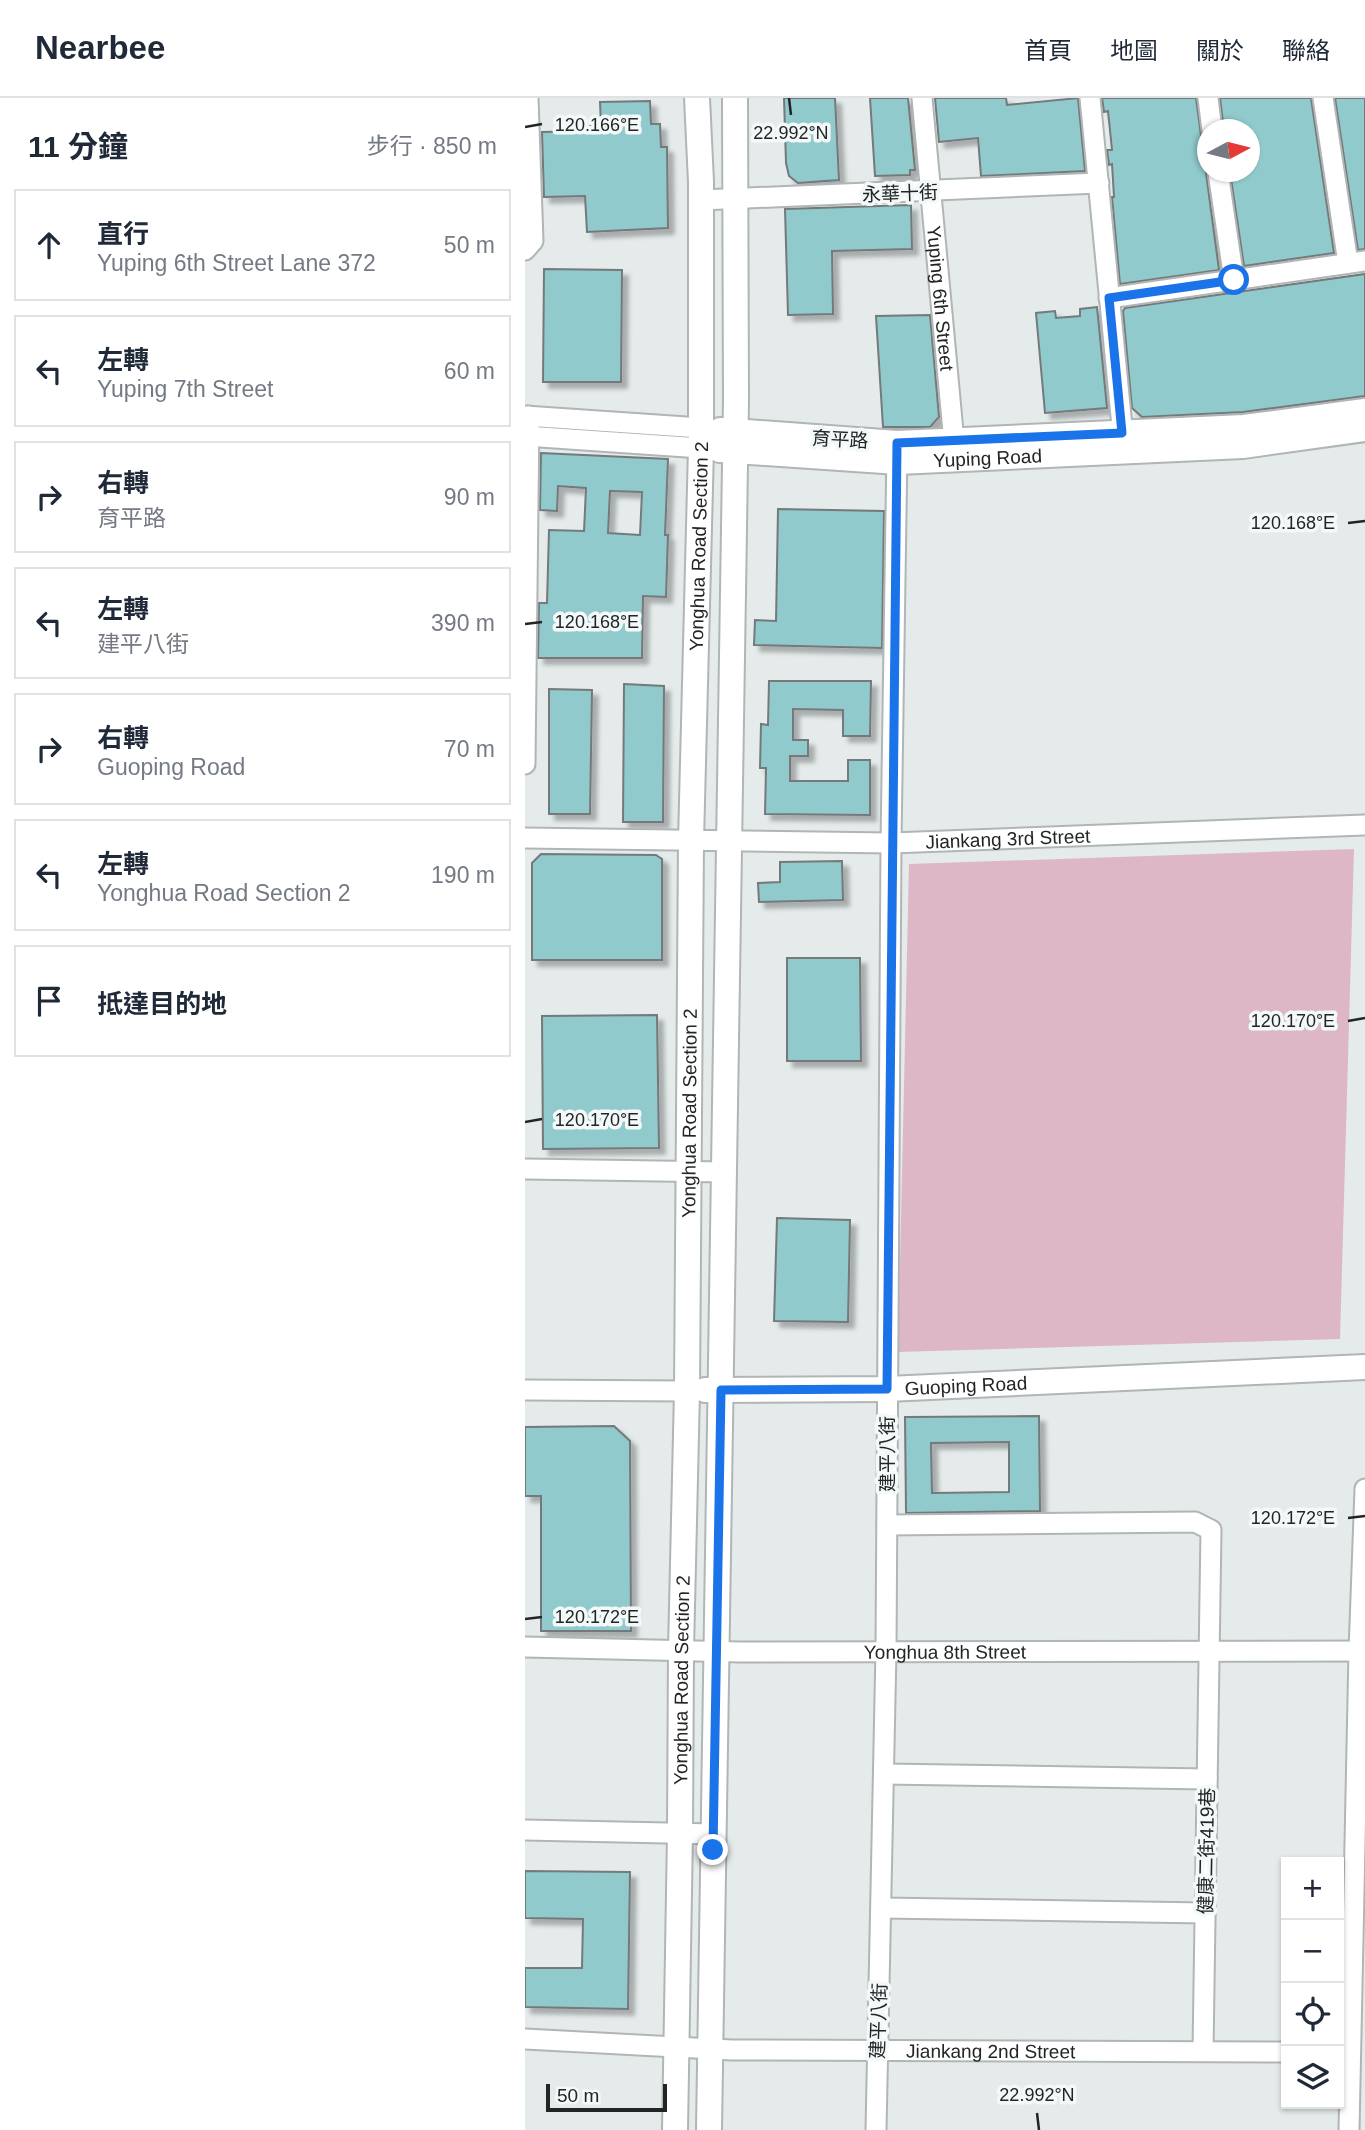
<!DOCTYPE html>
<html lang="zh-TW">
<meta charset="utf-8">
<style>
body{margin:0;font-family:Arial,"Noto Sans TC",sans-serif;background:#f6f6f7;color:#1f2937}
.controls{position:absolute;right:21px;bottom:21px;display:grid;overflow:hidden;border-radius:0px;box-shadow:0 2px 5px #0004}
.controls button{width:63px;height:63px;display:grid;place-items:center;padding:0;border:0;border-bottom:2px solid #e0e1e3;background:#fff;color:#1f2937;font:35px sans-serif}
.compass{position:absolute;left:672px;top:21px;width:63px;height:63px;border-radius:50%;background:#fff;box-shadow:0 2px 5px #0004;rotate:83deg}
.scale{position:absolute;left:21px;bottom:18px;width:121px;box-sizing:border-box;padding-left:7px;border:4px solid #232525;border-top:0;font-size:19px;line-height:24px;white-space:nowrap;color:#232525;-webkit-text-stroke:5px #f3f8f8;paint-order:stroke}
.stop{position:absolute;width:21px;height:21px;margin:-16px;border:5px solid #1a73e8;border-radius:50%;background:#fff}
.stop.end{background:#1a73e8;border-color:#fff;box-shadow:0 2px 7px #0008}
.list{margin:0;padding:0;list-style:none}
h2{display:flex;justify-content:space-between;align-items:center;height:91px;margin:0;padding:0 28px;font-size:30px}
h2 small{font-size:23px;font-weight:400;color:#747a83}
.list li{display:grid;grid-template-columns:46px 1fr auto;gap:21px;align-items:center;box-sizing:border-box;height:112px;margin:0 14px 14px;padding:0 14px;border:2px solid #e0e1e3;border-radius:0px}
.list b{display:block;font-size:26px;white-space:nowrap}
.list p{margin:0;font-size:23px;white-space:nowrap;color:#747a83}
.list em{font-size:23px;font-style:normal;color:#747a83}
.icon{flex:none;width:38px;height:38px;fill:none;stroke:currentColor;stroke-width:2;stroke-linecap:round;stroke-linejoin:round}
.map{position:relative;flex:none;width:840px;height:2032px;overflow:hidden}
header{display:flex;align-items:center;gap:42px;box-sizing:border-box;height:98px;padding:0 35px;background:#fff;border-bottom:2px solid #e0e1e3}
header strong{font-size:33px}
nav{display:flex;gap:38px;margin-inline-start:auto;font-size:24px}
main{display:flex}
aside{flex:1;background:#fff}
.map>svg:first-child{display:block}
.green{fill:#ddb7c6}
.building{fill:#90cacc;stroke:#747979;stroke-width:2;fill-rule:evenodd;filter:url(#shadow)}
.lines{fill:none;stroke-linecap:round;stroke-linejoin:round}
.minor-casing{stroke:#b0b5b5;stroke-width:23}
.tertiary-casing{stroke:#b0b5b5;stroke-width:28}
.minor{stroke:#fff;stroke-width:19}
.tertiary{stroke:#fff;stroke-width:24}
.route{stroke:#1a73e8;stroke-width:9}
.ticks{fill:none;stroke:#232525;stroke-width:2.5}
.labels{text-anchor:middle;stroke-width:7;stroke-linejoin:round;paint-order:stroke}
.street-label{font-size:19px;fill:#232525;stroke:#f3f8f8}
.ticks-label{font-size:18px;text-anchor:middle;fill:#232525;stroke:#f3f8f8;stroke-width:7;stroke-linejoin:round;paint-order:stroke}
</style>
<header>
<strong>Nearbee</strong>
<nav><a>首頁</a><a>地圖</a><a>關於</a><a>聯絡</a></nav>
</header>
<main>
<aside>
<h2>11 分鐘<small>步行 · 850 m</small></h2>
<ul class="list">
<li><svg class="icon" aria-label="ahead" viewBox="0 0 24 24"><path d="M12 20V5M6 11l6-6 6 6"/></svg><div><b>直行</b><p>Yuping 6th Street Lane 372</p></div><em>50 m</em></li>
<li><svg class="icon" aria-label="left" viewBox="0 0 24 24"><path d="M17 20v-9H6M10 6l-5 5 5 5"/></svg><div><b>左轉</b><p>Yuping 7th Street</p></div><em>60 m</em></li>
<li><svg class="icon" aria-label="right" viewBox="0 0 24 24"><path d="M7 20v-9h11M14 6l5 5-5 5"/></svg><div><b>右轉</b><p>育平路</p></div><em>90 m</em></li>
<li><svg class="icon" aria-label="left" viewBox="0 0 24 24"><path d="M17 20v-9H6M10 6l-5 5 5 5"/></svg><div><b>左轉</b><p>建平八街</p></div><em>390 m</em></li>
<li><svg class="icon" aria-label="right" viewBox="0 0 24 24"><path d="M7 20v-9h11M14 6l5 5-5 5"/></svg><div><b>右轉</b><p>Guoping Road</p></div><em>70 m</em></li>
<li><svg class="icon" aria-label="left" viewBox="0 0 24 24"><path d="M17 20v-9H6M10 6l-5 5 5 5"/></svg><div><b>左轉</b><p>Yonghua Road Section 2</p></div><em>190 m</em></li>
<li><svg class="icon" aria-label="arrive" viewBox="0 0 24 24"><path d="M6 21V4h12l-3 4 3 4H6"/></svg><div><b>抵達目的地</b></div></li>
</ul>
</aside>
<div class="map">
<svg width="840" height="2032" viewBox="0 0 840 2032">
<defs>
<filter id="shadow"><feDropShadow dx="6" dy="6" stdDeviation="2" flood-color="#0004"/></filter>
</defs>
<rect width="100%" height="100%" fill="#e5ebeb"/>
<path class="green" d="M829,751L815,1241L373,1254L384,766Z"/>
<path class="building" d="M259,0H310L314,82L273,85L264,78L261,65Z
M345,0H383L390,72H385V77L350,78Z
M410,0H481L482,7L553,0L560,73L456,78L453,40L414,44Z
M577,0H671L694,172L595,186L587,99H589L587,66L584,67L582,52H587L583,13L579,14Z
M695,0H786L809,155L719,168L705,74H724V32H699Z
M810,0H840V151L833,152Z
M125,3L126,26H135L136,49H142L143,130L62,134L60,98L19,99L17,34L65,33V28H76L75,4Z
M386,107L387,151L307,153L308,216L263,217L260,111Z
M19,171L97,172L96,284H18Z
M840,176V298L718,314L617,319L607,310L598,213L600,210Z
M572,209L582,310L520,315L511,215L530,213L531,220L555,218V211Z
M405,217L414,319L405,329H358L351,218Z
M16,355L143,361L140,437H143L141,499L118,498L117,560H13L14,505H22L24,432L59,433L61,390L33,388L32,413L15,412ZM85,393L117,394L115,437L83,435Z
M253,411L359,413L357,550L229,547L230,522L251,523Z
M244,583H346L345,638H318V612L268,611V642H283V658H265V683H323V662H345V717L240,716L241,670H235L236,626L243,627Z
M99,586L139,588L138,724H98Z
M24,591L67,592L65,716H24Z
M16,756L131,757L137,761V862H7V765Z
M317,763L318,802L234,804L233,785L255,784V764Z
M262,860H335L336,963H262Z
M132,917L134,1050L18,1051L17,918Z
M252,1120L325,1122L323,1224L249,1223Z
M514,1318L515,1413L381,1415L380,1319ZM484,1344V1394L407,1395L406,1345Z
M89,1328L105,1343L106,1533H16V1398H0V1329Z
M0,1773L105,1774L103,1911L0,1909V1870H57L58,1821L0,1820Z"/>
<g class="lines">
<g class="minor-casing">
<g id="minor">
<path id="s1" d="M397,0L430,355"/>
<path d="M565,0L599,349"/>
<path d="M683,0L687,32"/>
<path d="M798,0L823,165"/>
<path d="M693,74L709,182"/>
<path d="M176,102L574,85"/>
<path d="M0,152L8,143L3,0"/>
<path d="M584,200L840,163"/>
<path d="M0,318L176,330"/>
<path d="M0,338L176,350"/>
<path d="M0,666L4,318"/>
<path id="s2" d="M0,740L366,745L840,727"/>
<path d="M0,1071L200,1074"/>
<path d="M0,1292L162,1293"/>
<path d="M362,1427L670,1424L686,1432L678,1953"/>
<path id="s3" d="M0,1549L215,1554L840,1553"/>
<path d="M359,1676L682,1681"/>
<path d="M0,1732L189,1736"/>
<path d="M357,1810L680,1815"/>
<path id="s4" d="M0,1941L207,1952L761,1954"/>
<path d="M351,2032L361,1552L366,745L372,350"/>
<path d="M824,2032L834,1553L840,1391"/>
</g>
</g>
<g class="tertiary-casing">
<g id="tertiary">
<path d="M195,332L372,345L719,329L840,313"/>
<path id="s5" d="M195,352L373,364L718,348L840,331"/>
<path id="s6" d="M180,1292L362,1291L840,1269"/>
<path id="s7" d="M150,2032L155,1735L156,1552L162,1293L166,743L176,350V84L172,0"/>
<path d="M184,2032L211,302L210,0"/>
</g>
</g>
<use href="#minor" class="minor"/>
<use href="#tertiary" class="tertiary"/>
</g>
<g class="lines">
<path class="route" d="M188,1752L196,1292L362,1291L372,345L597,335L584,200L709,182"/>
</g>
<path class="ticks" d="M264,0L266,17M0,29L17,26M823,425L840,423M0,526L17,524M823,923L840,920M0,1024L17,1021M823,1420L840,1418M0,1521L17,1519M512,2015L514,2032"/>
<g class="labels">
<g class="street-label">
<text transform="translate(375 95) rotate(-2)" y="7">永華十街</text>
<text dy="7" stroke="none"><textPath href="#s1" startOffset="201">Yuping 6th Street</textPath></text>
<text transform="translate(315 341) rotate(3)" y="7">育平路</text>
<text dy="7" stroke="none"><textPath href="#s5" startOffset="268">Yuping Road</textPath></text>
<text dy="7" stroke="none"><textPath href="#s7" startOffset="1584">Yonghua Road Section 2</textPath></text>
<text dy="7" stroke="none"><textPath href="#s2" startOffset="483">Jiankang 3rd Street</textPath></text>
<text dy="7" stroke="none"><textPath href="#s7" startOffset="1017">Yonghua Road Section 2</textPath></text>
<text dy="7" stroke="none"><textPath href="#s6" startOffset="261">Guoping Road</textPath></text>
<text transform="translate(362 1356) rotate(-90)" y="7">建平八街</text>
<text dy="7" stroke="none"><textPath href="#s3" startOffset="420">Yonghua 8th Street</textPath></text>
<text dy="7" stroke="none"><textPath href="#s7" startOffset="450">Yonghua Road Section 2</textPath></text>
<text transform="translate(681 1753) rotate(-89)" y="7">健康二街419巷</text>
<text transform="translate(353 1923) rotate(-88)" y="7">建平八街</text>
<text dy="7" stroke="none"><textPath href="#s4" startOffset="466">Jiankang 2nd Street</textPath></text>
</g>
</g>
<g class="ticks-label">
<text x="72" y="33">120.166°E</text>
<text x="266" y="41">22.992°N</text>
<text x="768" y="431">120.168°E</text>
<text x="72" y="530">120.168°E</text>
<text x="768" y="929">120.170°E</text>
<text x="72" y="1028">120.170°E</text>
<text x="768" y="1426">120.172°E</text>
<text x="72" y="1525">120.172°E</text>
<text x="512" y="2003">22.992°N</text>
</g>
</svg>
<div class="controls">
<button>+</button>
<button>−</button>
<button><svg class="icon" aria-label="locate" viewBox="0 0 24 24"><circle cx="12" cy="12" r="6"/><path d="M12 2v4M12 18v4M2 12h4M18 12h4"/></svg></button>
<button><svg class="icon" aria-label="layers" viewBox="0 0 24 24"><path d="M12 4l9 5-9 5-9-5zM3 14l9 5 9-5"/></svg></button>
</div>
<svg class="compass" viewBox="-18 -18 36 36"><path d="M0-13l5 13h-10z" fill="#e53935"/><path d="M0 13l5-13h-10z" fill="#747a83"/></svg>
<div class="scale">50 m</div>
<div class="stop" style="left:709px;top:182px"></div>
<div class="stop end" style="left:188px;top:1752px"></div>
</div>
</main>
